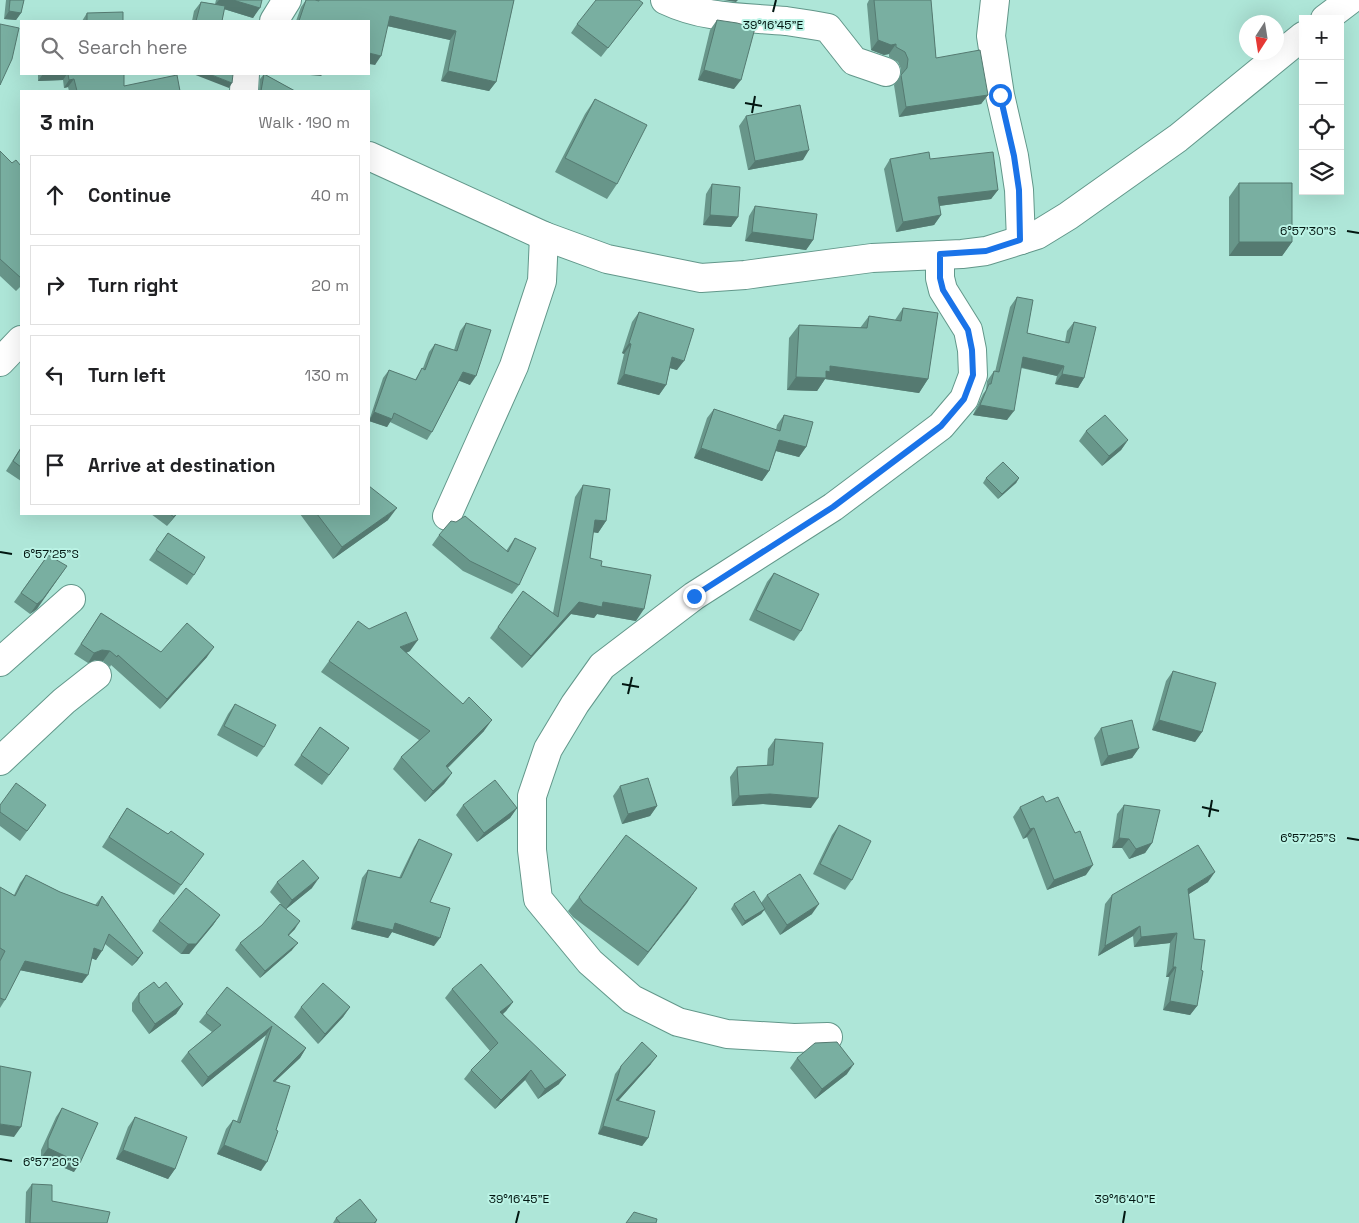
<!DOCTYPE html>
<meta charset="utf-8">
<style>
body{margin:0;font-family:"Space Grotesk",sans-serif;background:#f2f2f2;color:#202124}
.controls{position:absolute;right:15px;top:15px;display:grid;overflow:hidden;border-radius:0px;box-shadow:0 5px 20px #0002}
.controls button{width:45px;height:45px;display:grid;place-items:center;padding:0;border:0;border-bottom:1px solid #e0e0e0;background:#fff;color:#202124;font:25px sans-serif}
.compass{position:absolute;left:1239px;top:15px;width:45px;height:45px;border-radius:50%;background:#fff;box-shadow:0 5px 20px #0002;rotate:192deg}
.stop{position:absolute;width:15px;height:15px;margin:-11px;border:4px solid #1a73e8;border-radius:50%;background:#fff}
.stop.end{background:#1a73e8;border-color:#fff;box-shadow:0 1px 5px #0008}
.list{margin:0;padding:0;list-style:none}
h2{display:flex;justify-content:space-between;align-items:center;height:65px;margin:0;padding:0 20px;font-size:21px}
h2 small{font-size:16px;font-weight:400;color:#757577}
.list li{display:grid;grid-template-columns:32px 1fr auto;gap:15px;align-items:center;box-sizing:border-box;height:80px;margin:0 10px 10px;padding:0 10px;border:1px solid #e0e0e0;border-radius:0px}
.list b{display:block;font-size:19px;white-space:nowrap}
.list em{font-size:16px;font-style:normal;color:#757577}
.icon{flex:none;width:28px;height:28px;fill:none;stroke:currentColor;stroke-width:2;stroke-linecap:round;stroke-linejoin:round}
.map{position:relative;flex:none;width:1359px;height:1223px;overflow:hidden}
.search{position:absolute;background:#fff;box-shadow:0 5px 20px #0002;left:20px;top:20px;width:350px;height:55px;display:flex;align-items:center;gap:12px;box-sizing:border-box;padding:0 18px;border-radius:0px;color:#757577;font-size:19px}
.panel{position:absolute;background:#fff;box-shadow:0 5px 20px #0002;left:20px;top:90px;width:350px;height:425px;border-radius:0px}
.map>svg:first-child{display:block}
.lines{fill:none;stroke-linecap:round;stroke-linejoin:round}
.minor-casing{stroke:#62978a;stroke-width:30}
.major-casing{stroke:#62978a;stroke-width:30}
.minor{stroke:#fff;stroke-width:28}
.major{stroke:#fff;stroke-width:28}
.wall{fill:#68968a}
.shaded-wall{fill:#557a71}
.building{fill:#79afa1;stroke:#557a71}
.route{stroke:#1a73e8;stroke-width:6}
.ticks{fill:none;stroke:#021611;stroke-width:2}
.ticks-label{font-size:12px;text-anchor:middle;fill:#021611;stroke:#bbf3e5;stroke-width:4;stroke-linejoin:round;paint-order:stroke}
</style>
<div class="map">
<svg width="1359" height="1223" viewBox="0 0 1359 1223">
<rect width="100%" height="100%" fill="#aee6d8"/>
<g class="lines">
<g class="minor-casing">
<path id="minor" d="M665,0C705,19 743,17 786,21C800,23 814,25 828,28L854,61L886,72
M995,0L991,36L1000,95L1014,156L1019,190L1021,240
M274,21L287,0
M244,91L245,74
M447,516L514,366L542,281L544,236
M0,662L71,599
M0,761L64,701L97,675
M828,1037L794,1038L727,1034L678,1022L632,999L590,962L538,899L532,850V796L548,749L575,704L602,666L694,596L833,507L941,426L964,399L973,375L972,350L968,330L943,290L940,278V255"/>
</g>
<g class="major-casing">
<path id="major" d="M1325,19L1350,0
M369,156L544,236L607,259L701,278L745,275L872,258L962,254L986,251L1037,235L1068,216L1178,138L1303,36
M0,362L21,340"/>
</g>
<use href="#minor" class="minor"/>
<use href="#major" class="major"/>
</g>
<path class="wall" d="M6,0H24L21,13L16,20L4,19Z
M216,0H262L253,18L224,9L222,21H192L194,11L201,2L215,4Z
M306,0H514L496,82L489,91L441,81L450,40L387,26L375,65L369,21H296L301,7Z
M869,0H931L936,58L988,95L981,104L899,117L894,85L901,75V69L898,62L889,57V54L884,55L871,50L867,4Z
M643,3L601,57L571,33L577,24Z
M87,13L123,21H82Z
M717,20L734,89L698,80L710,30Z
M38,74H124V86L180,91H69L68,87L64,88L63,80L38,81Z
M264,74L295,91H259L260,79Z
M595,99L617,184L607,199L555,172L585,114Z
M746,116L803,160L748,170L739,126Z
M0,151L12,163L21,166V286L16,291L0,276Z
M890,159H930L998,190L991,199L939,206L941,215L934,225L896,232L884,169Z
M1239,183L1292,242L1282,256H1229V197Z
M712,184L738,217L731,227L703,225L706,194Z
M755,206L813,240L806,250L745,241L749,216Z
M1017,297L1027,333L1065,342L1067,331L1074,322L1084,378L1078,388L1055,384L1057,376L1021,368L1007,420L973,415L983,394L986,390L987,381L994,371L995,372L1010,307Z
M903,308L928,379L919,393L825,379L817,391L787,390L789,338L799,325L860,328L869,316L895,320Z
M639,312L677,370L670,368L666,385L659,395L617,384L624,354L622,353L632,322Z
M466,323L470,385L459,380L432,432L427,440L390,422L387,427L369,421L383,378L389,370L415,380L422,368H423L429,352L435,344L454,350L460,331Z
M714,409L776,430L777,425L784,415L806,447L799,457L776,451L769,471L762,481L694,458L707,418Z
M1086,431L1128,440L1121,450L1102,466L1079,441Z
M21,447V481L6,471Z
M986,478H1019L1016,483L998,499L983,483Z
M583,485L606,521L598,533L593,532L590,558L601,566L636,621L597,614L594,618L571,614L522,668L490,638L523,591L553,613L575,497Z
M151,514H177L167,526Z
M300,514H369L388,520L333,559Z
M168,533L194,575L187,585L149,560Z
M439,535L506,551L515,538L519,585L512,594L463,571L432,545Z
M48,555L37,609L30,614L14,602Z
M774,573L801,631L794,641L749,620L767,582Z
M101,613L161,652L207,657L160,709L111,665L110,667L103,661L95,660L88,663L74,654Z
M369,629L410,651L406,653L484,731L448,768L452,773L444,784L425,802L393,769L401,757L419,740L321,672L329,661Z
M1173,671L1202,732L1195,742L1152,730L1166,681Z
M235,704L264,747L257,757L217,735L228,714Z
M320,727L349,748L322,785L294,765Z
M1101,728L1139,748L1132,758L1101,766L1094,738Z
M775,739L811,808L763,804L732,806L730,777L737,767L767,765L768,749Z
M620,786L657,806L650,816L622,824L613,796Z
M1046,802L1075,833L1086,875L1047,890L1027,837L1023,839L1013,817L1020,807Z
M0,805H46L20,841L0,826Z
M463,805L517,808L510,818L477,842L456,815Z
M1124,805L1152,843L1145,853L1129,859L1122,848H1112L1117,814Z
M127,808L168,834L204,854L174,895L102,847Z
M839,825L852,880L845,890L813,874L832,835Z
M419,839L430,902L434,946L392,932L388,938L351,929L362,878L368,870L399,878L414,847Z
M26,875L60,892L95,905L102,896L143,953L137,961L132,966L105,944L96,960L92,958L82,983L20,970L5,1000L0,1008V887L14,895L20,883Z
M277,882L312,888L286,909L295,929L288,936L292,950L260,978L235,950L240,943L262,925L281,904L270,892Z
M1208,882L1189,894L1197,1006L1190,1015L1163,1010L1169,977H1166L1170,943L1134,947L1133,936L1098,956L1105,904L1112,895Z
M697,888L638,966L573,917L568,911L579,897Z
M767,895L812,914L780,935L764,910L761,914L742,926L731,909L734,904L761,903Z
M220,915L213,925L189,954H181L152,931L159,921Z
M227,987L306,1048L300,1058L275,1081L261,1171L217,1154L226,1129L233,1120L237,1121L266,1035L202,1087L181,1061L188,1052L212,1032L199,1022Z
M159,988L183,1004L176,1014L149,1034L132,1011V1003L139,993Z
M452,989L513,1002L506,1011L503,1014L559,1084L538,1099L525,1080L495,1109L464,1079L471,1070L490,1051L445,998Z
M301,1007H350L343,1017L318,1044L294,1017Z
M797,1058L847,1074L815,1099L790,1068Z
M651,1064L618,1101L648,1138L642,1146L598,1134L615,1074L621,1066Z
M62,1108L74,1172L41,1158V1150L56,1117Z
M135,1117L175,1169L168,1179L116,1159L128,1127Z
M32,1184L52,1201L107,1223H25L26,1192Z
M336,1218L377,1220L376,1223H333Z"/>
<path class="shaded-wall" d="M219,0H233L260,8L253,18L214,6Z
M723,0H738L736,2Z
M9,11L21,13L16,20L4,19Z
M390,16L456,31L450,40L383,25Z
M878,40L896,44L889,54L884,55L871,50Z
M369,53L381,56L375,65L369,64Z
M704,70L741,80L734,89L698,80Z
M448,71L496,82L489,91L441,81Z
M43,74H67L63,80L38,81Z
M193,74H209L232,83L229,88Z
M299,74H323L321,76Z
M74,79L68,87L64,88L69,80Z
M988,95L981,104L899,117L906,107Z
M809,150L803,160L748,170L755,161Z
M998,190L991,199L931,207L938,197Z
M710,215L738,217L731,227L703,225Z
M941,215L934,225L896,232L903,222Z
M752,232L813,240L806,250L745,241Z
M1239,242H1292L1282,256H1229Z
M629,343L631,344L624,354L622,353Z
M672,357L684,361L677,370L666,367Z
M1023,357L1064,366L1057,376L1016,366Z
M830,366L928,379L919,393L825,379L817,391L787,390L796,377Z
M463,372L476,376L470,385L457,380Z
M624,374L666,385L659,395L617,384Z
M1062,374L1084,378L1078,388L1055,384Z
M980,405L1014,411L1007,420L973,415Z
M374,412L392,419L387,427L369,421Z
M779,440L806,447L799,457L772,450Z
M1128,440L1121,450L1102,466L1109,456Z
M701,448L769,471L762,481L694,458Z
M1019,478L1016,483L998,499L1002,494Z
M397,508L388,520L333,559L342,547Z
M176,514H177L167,526Z
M595,520L606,521L598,533L586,531Z
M67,566L37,609L30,614L37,604Z
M579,602H603L644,609L636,621L597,614L594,618L571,614L522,668L531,656Z
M418,640L410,651L392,659L400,647Z
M214,647L207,657L160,709L167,699Z
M102,650L110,651L103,661L95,660L88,663L94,653Z
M492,720L484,731L438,777L446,766Z
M1159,720L1202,732L1195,742L1152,730Z
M1139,748L1132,758L1101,766L1108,756Z
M452,773L444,784L425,802L433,791Z
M770,794L818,798L811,808L763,804L732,806L739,796Z
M657,806L650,816L622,824L628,814Z
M517,808L510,818L477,842L484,833Z
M1034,828L1027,837L1023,839L1030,829Z
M1119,838L1129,839L1122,848H1112Z
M1152,843L1145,853L1129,859L1136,849Z
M1093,865L1086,875L1047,890L1054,880Z
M1215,872L1208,882L1181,899L1188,889Z
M319,878L312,888L285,910L292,900Z
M697,888L687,903L638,966L648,952Z
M819,904L812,914L780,935L787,925Z
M765,909L761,914L742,926L745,921Z
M220,915L213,925L189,954H181L188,944Z
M300,921L295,929L282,942Z
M356,921L395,923L440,938L434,946L392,932L388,938L351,929Z
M1140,926L1133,936L1098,956L1105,946Z
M1177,933L1170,943L1134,947L1141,937Z
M298,943L292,950L260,978L265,971Z
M94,948L102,951L96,960L88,957Z
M143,953L137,961L132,966L138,958Z
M25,961L88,975L82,983L19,970Z
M1173,967H1176L1169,977H1166Z
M1170,1001L1197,1006L1190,1015L1163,1010Z
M513,1002L506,1011L494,1021L500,1012Z
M183,1004L176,1014L149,1034L155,1024Z
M350,1007L343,1017L318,1044L325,1034Z
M272,1026L266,1035L202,1087L208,1077Z
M306,1048L300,1058L266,1090L273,1081Z
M657,1056L651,1064L611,1109L616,1100Z
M854,1064L847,1074L815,1099L822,1089Z
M531,1070L525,1080L495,1109L501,1100Z
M566,1075L559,1084L538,1099L545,1089Z
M0,1124L21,1127L14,1137L0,1135Z
M603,1126L648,1138L642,1146L598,1134Z
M224,1145L267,1162L261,1171L217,1154Z
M48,1148L80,1163L74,1172L41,1158Z
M123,1150L175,1169L168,1179L116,1159Z"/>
<path class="building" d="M10,0H24L21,13L9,11Z
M233,0H262L260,8Z
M306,0H315L319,1V0H514L496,82L448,71L456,31L390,16L381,56L369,53V21H299Z
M596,0H639L643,3L608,48L577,24Z
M874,0H931L936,58L980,50L988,95L906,107L901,75L907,68L908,59L905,52L896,47V44L891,45L878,40Z
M201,2L225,6L222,21H196Z
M123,12V21H87V13Z
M717,20L737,23L755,28L741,80L704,70Z
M0,24L19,28L12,59L0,85Z
M68,74H124V86L177,75L180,91H77L74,79L69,80Z
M209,74H233L232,83Z
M264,74L295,91H261Z
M595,99L647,125L617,184L565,158Z
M800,105L809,150L755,161L746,116Z
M0,151L12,163L16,160L21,166V278L0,259Z
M929,152L930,159L993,152L998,190L938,197L941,215L903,222L890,159Z
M1239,183H1292V242H1239Z
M712,184L740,187L738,217L710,215Z
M755,206L817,214L813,240L752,232Z
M1017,297L1033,300L1027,333L1069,343L1074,322L1096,327L1084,378L1062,374L1064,366L1023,357L1014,411L980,405L989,384H991L994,371L999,372Z
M903,308L938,313L928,379L830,366V372L826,371V378L796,377L799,325L867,328L869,316L901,321Z
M639,312L694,329L684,361L672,357L666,385L624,374L631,344L629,343Z
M466,323L491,330L483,355L476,376L463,372L432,432L394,413L392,419L374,412L389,370L416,380L422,368L425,370L435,344L457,351Z
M714,409L780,431L784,415L813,422L806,447L779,440L769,471L701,448Z
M1105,415L1128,440L1109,456L1086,431Z
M21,448V467L13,461Z
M1003,462L1019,478L1002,494L986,478Z
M583,485L610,489L606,521L595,520L590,558L602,561L601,566L651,575L644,609L603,602L602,607L579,602L531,656L498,627L523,591L558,617Z
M369,486L397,508L342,547L317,514H369Z
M170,514H176L174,517Z
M465,516L508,552L515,538L536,548L519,585L470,561L439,535L451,521L456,522Z
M168,533L205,557L194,575L156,550Z
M48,555L67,566L43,599L37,604L21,593Z
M774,573L819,594L801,631L756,610Z
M406,612L418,640L400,647L463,704L469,697L492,720L446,766L452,773L433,791L401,757L430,731L329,661L358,621L369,629Z
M101,613L161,652L187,623L214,647L167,699L118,655L117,657L110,651L102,650L94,653L81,644Z
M1173,671L1216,683L1202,732L1159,720Z
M235,704L276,725L264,747L224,726Z
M1132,720L1139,748L1108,756L1101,728Z
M320,727L349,748L329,775L301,755Z
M775,739L823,743L818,798L770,794L739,796L737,767L773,765Z
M648,778L657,806L628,814L620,786Z
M495,780L517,808L484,833L463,805Z
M16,783L46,805L27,831L0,812V805Z
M1043,796L1046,802L1058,797L1075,833L1080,831L1093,865L1054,880L1034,828L1030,829L1020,807Z
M1124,805L1160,810L1152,843L1136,849L1129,839L1119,838Z
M127,808L168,834L171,831L204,854L181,885L109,837Z
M839,825L871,841L852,880L820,864Z
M626,835L697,888L648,952L583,903L579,897Z
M419,839L452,854L430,902L450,908L440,938L395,923L393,930L356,921L368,870L401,878Z
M1198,845L1215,872L1188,889L1194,939L1205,940L1201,970L1203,971L1197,1006L1170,1001L1176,967H1173L1177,933L1141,937L1140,926L1105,946L1112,895Z
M303,860L319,878L292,900L277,882Z
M800,874L819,904L787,925L767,895Z
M26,875L60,892L98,906L102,896L143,953L138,958L109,934L102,951L94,948L88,975L25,961L5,1000L0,998V961L5,951L0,948V887L15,896Z
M186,888L220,915L196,944H188L159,921Z
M754,891L765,909L745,921L734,904Z
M280,904L300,921L288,935L298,943L265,971L240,943L262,925Z
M481,964L513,1002L500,1012L566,1075L545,1089L531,1070L501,1100L471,1070L498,1043L452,989Z
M154,982L159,988L166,982L183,1004L155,1024L139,1002V993Z
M323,983L350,1007L325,1034L301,1007Z
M227,987L306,1048L273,1081L290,1086L276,1130L278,1131L267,1162L224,1145L233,1120L240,1123L272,1026L208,1077L188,1052L221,1025L206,1013Z
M642,1042L657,1056L616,1100L655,1111L648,1138L603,1126L621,1066Z
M837,1042L854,1064L822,1089L797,1058L815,1043Z
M0,1066L31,1072L21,1127L0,1124Z
M62,1108L98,1123L80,1163L48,1148V1140Z
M135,1117L187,1137L175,1169L123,1150Z
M32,1184L52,1185V1201L110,1212L107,1223H30Z
M360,1199L377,1220L374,1223H340L336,1218Z
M634,1212L657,1219L656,1223H626Z"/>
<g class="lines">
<path class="route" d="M694,596L833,507L941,426L964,399L973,375L972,350L968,330L943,290L940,278V254L986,251L1020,240L1019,190L1014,156L1000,95"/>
</g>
<path class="ticks" d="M773,12L776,0M745,103L762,106M752,113L755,96M1347,231L1359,233M0,552L12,554M622,684L639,687M628,694L632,677M1202,807L1219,811M1209,817L1212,800M1347,838L1359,840M0,1159L12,1161M516,1223L519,1211M1123,1223L1125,1211"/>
<g class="ticks-label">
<text x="773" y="29">39°16'45"E</text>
<text x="1308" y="235">6°57'30"S</text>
<text x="51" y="558">6°57'25"S</text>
<text x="1308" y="842">6°57'25"S</text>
<text x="51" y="1166">6°57'20"S</text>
<text x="519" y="1203">39°16'45"E</text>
<text x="1125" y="1203">39°16'40"E</text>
</g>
</svg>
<div class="controls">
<button>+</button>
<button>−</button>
<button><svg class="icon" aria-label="locate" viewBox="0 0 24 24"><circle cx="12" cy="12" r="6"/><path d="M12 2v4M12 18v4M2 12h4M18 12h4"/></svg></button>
<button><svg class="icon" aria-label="layers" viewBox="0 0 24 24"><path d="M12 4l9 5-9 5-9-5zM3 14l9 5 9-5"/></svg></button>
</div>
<svg class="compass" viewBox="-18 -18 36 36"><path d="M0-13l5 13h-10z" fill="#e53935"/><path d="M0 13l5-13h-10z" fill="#757577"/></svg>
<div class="stop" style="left:1000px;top:95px"></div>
<div class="stop end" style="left:694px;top:596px"></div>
<div class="search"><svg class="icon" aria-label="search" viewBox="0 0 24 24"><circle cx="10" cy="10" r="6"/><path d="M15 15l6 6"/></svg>Search here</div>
<section class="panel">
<h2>3 min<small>Walk · 190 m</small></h2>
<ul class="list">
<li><svg class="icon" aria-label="ahead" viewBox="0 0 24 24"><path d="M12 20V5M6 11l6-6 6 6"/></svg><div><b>Continue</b></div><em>40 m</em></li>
<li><svg class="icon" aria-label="right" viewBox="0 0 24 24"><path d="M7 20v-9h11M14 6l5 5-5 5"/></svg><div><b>Turn right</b></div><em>20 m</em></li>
<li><svg class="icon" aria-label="left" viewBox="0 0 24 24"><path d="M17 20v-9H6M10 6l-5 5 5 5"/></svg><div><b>Turn left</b></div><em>130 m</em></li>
<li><svg class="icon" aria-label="arrive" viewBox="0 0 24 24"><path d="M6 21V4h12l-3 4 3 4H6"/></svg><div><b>Arrive at destination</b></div></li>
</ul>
</section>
</div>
